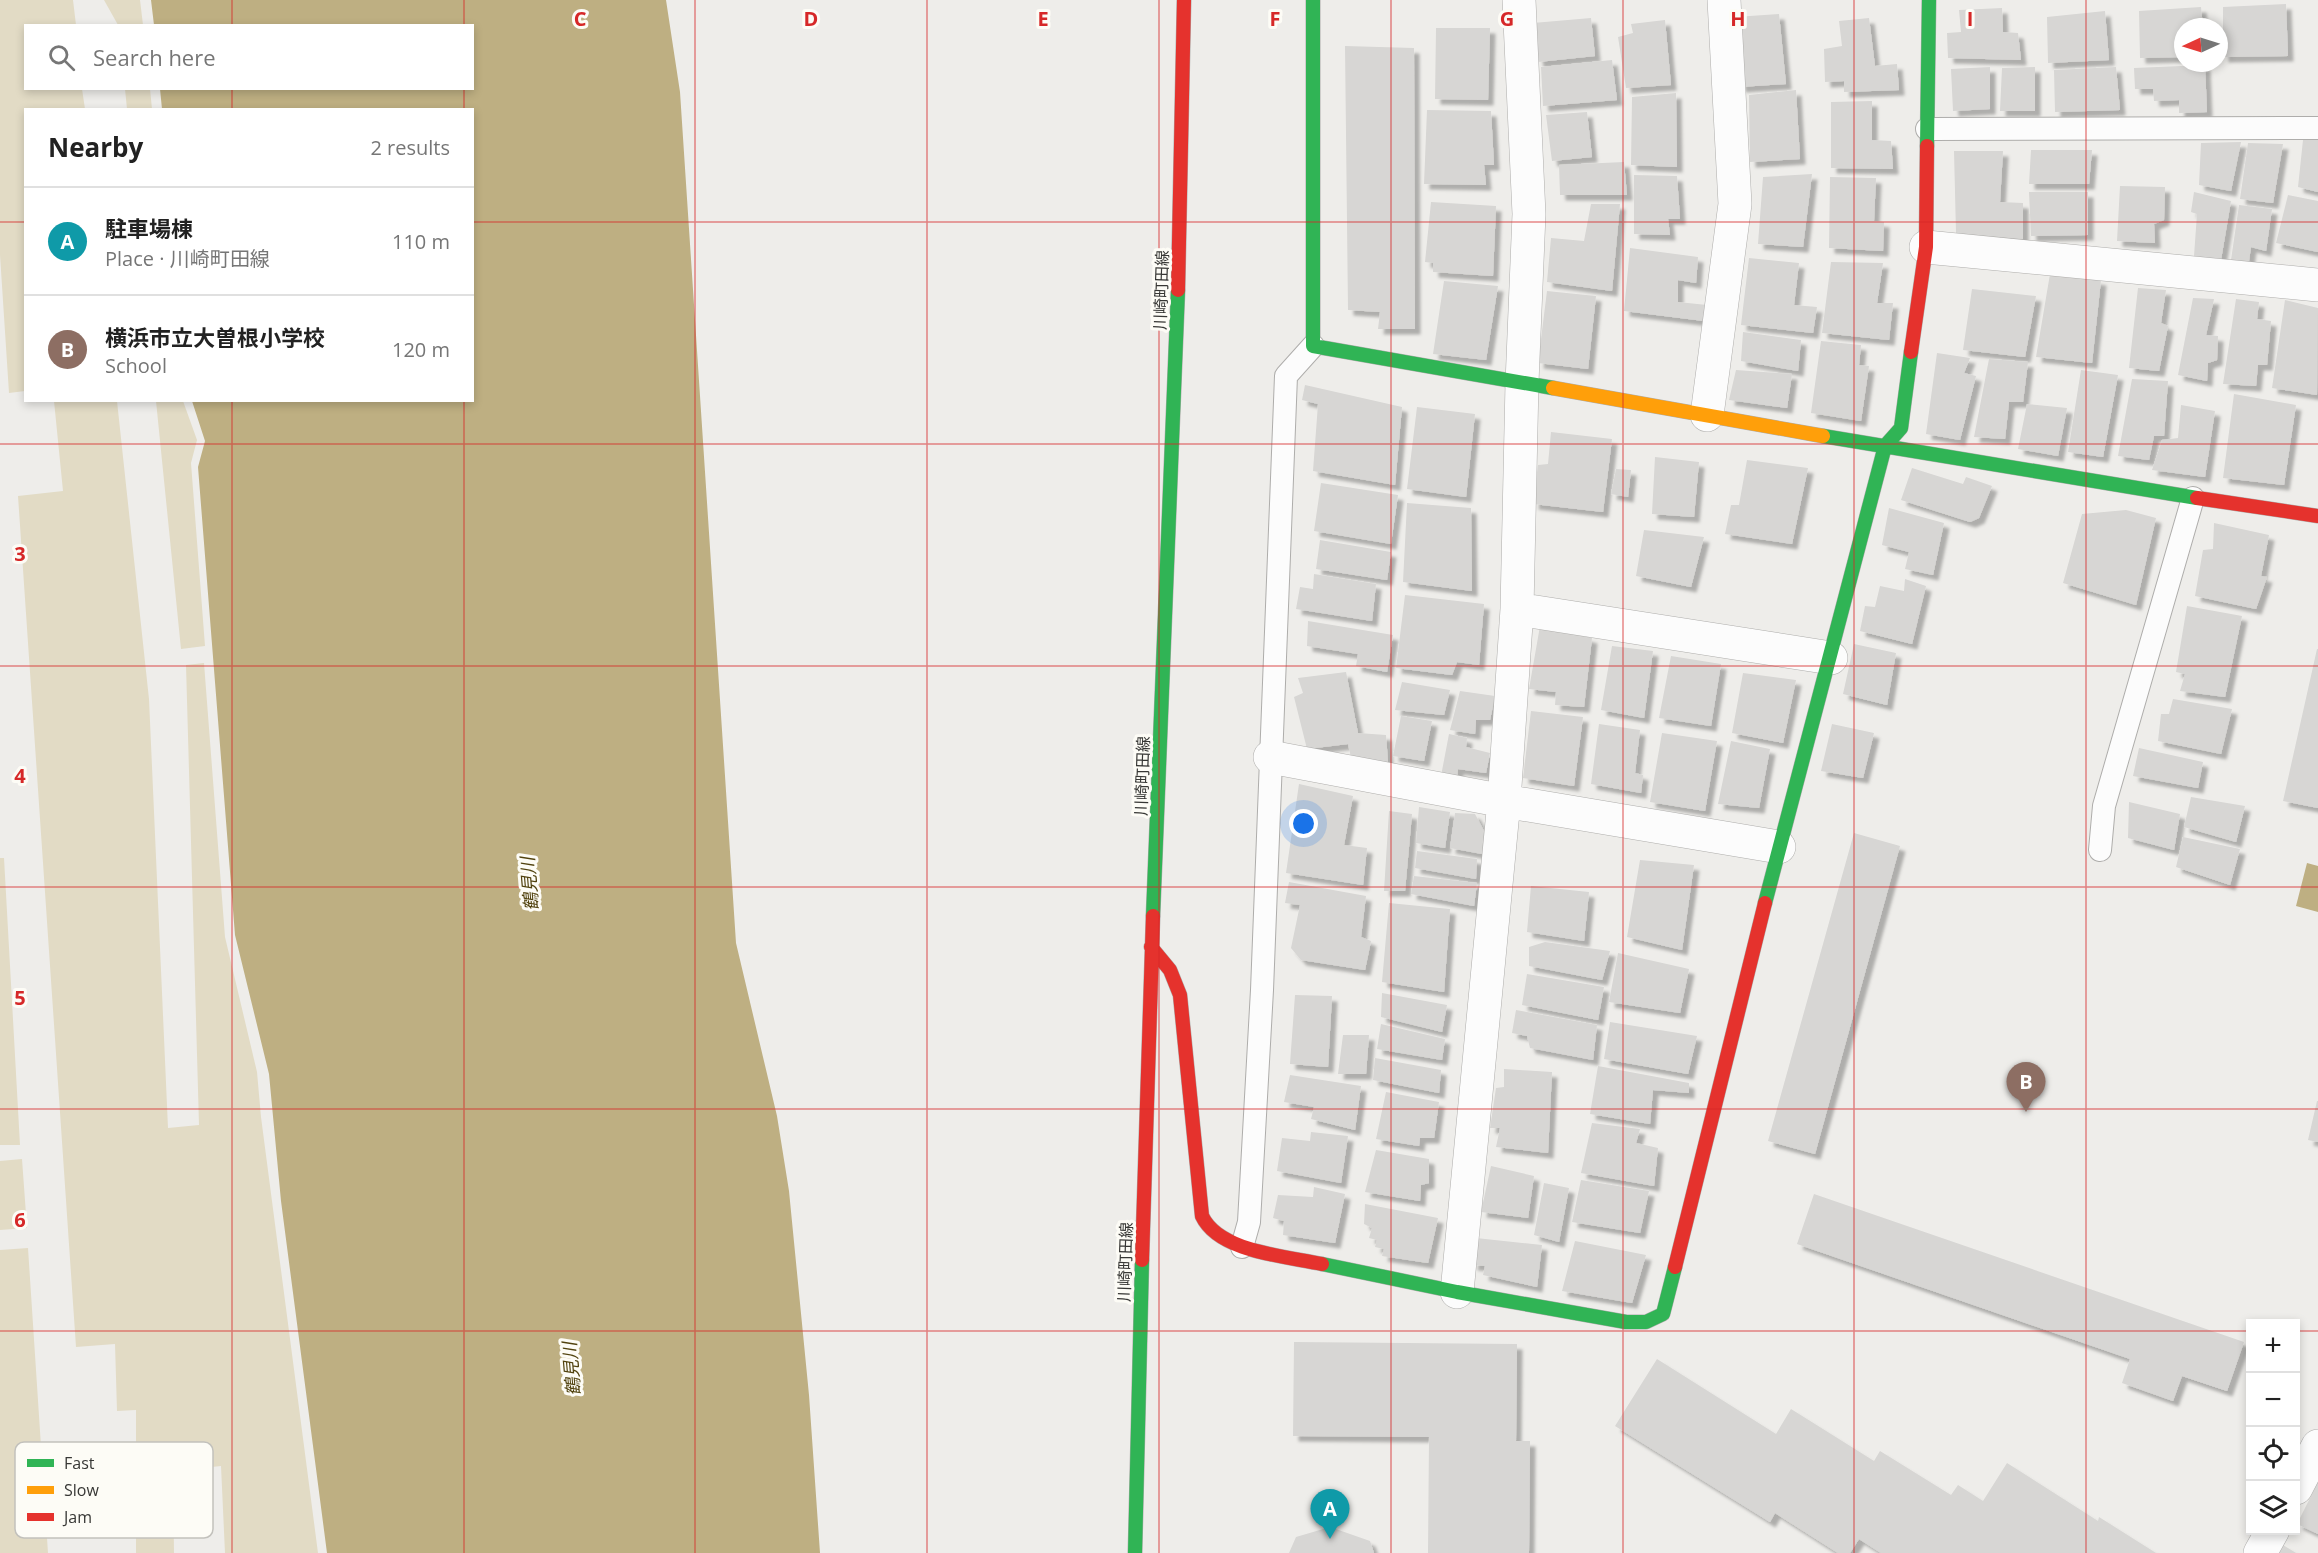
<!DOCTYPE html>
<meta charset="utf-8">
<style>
body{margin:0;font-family:"Open Sans","Noto Sans JP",sans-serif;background:#f6f6f6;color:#222}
.controls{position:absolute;right:18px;bottom:18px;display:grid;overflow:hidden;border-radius:0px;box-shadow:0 3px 9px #0003}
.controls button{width:54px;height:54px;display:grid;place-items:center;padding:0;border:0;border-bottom:2px solid #e0e0e0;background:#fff;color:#222;font:30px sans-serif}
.compass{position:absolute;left:2174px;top:18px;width:54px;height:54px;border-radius:50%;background:#fff;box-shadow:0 3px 9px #0003;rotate:266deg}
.you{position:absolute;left:1304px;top:824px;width:21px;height:21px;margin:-15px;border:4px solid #fff;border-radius:50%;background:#1a73e8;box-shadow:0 0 0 9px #1a73e833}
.badge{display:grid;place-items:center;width:39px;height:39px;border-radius:50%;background:#b45309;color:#fff;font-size:20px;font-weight:700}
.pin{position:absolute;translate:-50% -50px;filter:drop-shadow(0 2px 3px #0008)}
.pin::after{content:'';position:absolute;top:32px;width:21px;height:18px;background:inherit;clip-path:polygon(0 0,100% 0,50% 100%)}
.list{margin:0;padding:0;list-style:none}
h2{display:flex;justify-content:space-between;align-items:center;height:78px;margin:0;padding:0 24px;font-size:26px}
h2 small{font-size:20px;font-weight:400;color:#767676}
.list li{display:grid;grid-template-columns:39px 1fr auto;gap:18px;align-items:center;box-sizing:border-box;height:108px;padding:0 24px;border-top:2px solid #e0e0e0}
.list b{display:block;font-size:22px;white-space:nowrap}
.list p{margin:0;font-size:20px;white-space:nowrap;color:#767676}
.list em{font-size:20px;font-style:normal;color:#767676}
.icon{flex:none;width:33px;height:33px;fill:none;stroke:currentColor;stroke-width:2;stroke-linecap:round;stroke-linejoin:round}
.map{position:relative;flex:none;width:2318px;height:1553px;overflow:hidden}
.search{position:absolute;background:#fff;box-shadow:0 3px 9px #0003;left:24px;top:24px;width:450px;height:66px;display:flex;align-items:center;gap:15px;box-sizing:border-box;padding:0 21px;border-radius:0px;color:#767676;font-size:22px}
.panel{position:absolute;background:#fff;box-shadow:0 3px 9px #0003;left:24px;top:108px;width:450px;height:294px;border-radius:0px}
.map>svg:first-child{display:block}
.green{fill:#e2dbc5}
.water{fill:#beaf82}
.building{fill:#d7d6d4;filter:url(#shadow)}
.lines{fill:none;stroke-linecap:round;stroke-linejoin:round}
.lane-casing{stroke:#aeadab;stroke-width:24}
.street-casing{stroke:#aeadab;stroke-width:34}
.fast-casing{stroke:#aeadab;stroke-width:15}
.slow-casing{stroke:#aeadab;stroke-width:15}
.jam-casing{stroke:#aeadab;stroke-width:15}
.lane{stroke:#fcfcfc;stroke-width:22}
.street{stroke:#fcfcfc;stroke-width:33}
.fast{stroke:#30b455;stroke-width:14}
.slow{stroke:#ff9f0a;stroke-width:14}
.jam{stroke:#e5322d;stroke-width:14}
.grid{fill:none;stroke:#d62828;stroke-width:1.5;stroke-opacity:0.55}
.labels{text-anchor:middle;stroke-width:6;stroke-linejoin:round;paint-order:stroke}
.street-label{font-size:16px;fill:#373735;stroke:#fdfcf6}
.water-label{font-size:18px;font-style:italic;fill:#51420e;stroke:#fdfcf6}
.key{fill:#fdfcf6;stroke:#c2c1bc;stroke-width:1.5}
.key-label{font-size:16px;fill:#373735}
.grid-label{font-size:20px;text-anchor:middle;font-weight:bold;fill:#d62828;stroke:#fdfcf6;stroke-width:6;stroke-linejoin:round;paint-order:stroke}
</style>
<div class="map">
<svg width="2318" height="1553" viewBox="0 0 2318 1553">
<defs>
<filter id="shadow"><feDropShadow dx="5.5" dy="5.5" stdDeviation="1.5" flood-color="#0004"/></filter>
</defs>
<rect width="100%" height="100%" fill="#eeedea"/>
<path class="green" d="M0,0H73L76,25L26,26V88L82,89L85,109L26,110L25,391L9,393L0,255Z
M104,0H140L143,25H118Z
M125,89H150L152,109H127Z
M54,401H117L149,699L168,1128L199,1125L186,665L204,663L225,937L257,1072L261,1117L318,1553H225L221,1466L173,1471L174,1553H136V1410L117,1411L115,1344L76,1347L18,496L63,491Z
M156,401H183L197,440L191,463L205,646L181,649Z
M0,858H4L20,1145H0Z
M22,1159L27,1228L0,1230V1161Z
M28,1248L48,1553H0V1250Z"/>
<path class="water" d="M151,0H666L680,92L736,943L777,1116L789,1191L809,1395L820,1553H327L281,1201L269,1074L235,935L198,467L205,441L192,401L472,400V110L162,109L160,89L472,88V26L154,25Z
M2307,863L2318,866V912L2296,906Z"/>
<path class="building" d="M2286,4L2288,56L2223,57V7Z
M2201,7L2203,27H2183V57L2140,58L2139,11Z
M2002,8L2003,32L2018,33L2021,60L1948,58L1947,33L1961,32L1959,10Z
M2105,11L2109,60L2048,63L2047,17Z
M1779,14L1786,84L1740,87L1735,17Z
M1591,18L1595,56L1538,62L1533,23Z
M1869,18L1875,66L1897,64L1899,90L1844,92V81L1825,82L1824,49L1842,46L1839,21Z
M1665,20L1671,85L1626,88L1618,37L1633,33L1631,24Z
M1436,28H1490L1488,100L1435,99Z
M1345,46L1414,48L1415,329H1378L1380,312L1348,310Z
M1612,60L1617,100L1543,106L1541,67Z
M2205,65L2207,112L2179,113V100L2154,101L2153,89H2135L2134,68Z
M1990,67V109L1953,111L1951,69Z
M2035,67V111H2000L2002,68Z
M2116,67L2120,110L2055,112L2054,70Z
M1796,90L1800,159L1750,162L1749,95Z
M1676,93L1677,167L1631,165L1632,97Z
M1872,101V140L1891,141L1893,169L1831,168V102Z
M1427,110L1491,111L1494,165H1484L1486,185L1424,184Z
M1587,112L1592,157L1552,161L1546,115Z
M2303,140H2318V192L2298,187Z
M2241,142L2231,191L2199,185L2201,143Z
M2248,143L2283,144L2273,203L2240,199Z
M2031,150H2092L2089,184H2029Z
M1954,151H2003L2000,202L2023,203V239L1956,233Z
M1624,162L1627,195H1560L1559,165Z
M1812,174L1803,247L1758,244L1763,177Z
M1634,175L1677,176L1680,219H1668L1670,235L1634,234Z
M1830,177L1876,178L1874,221L1884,222L1883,251L1829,248Z
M2120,186L2165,187L2164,220L2154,224L2155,243L2117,241Z
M2029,192H2088V235L2031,236Z
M2194,192L2231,201L2221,260L2194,256L2197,214L2191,212Z
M2288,195L2318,201V252L2276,243Z
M1431,202L1496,206L1493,276L1433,272V263L1425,262Z
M1591,204H1620L1612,291L1547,282L1551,238L1584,241Z
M2239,205L2272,209L2266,251L2251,247L2249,261L2231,260Z
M1630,248L1698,257L1696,283L1678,280V302L1707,305L1704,321L1624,311Z
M1749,258L1799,263L1794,305L1817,307L1813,333L1741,325Z
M1831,262L1883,263L1877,303H1893L1889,340L1822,333Z
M2050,274L2101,280L2092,363L2036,357Z
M1444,281L1498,286L1486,360L1433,354Z
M2138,288L2166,290L2161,323L2168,326L2159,371L2129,368Z
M1972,289L2036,296L2025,357L1963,350Z
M1547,291L1596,296L1588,369L1538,363Z
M2193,298L2214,299L2206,335L2218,336L2217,360L2208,363L2207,381L2178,375Z
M2236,299L2259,302L2257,319L2271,321L2267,365H2258L2256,386L2223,384Z
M2285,300L2318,308L2317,395L2272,388Z
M1743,332L1801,340L1798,371L1741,361Z
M1821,341L1861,345L1859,365L1869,366L1861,421L1811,413Z
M1937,353L1970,358L1964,373L1976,376L1960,440L1926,434Z
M1989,359L2028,362L2023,402H2009L2005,439L1974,437Z
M1736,370L1792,374L1787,408L1729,400Z
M2081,370L2118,375L2103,457L2068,452Z
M2132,379L2168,381L2164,436H2154L2149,460L2118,456Z
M1305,385L1402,407L1395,485L1313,471L1318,404L1302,400Z
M2234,394L2296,405L2284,485L2223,478Z
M2027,404L2067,408L2058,456L2018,449Z
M2181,405L2215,411L2205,477L2152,470L2162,440L2178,438Z
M1417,407L1475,414L1466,497L1407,489Z
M1551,432L1612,439L1603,512L1533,504L1538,465L1548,464Z
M1655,457L1699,462L1694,517L1652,514Z
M1747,460L1808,468L1792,544L1725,534L1731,505H1739Z
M1912,468L1963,484L1966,477L1992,486L1979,518L1970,522L1901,500Z
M1616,469L1631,470L1628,497L1611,494Z
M1321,483L1398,495L1391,544L1314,531Z
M1407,503L1471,508L1472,591L1403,582Z
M1889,508L1944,523L1933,575L1905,569L1909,552L1882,545Z
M2126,510L2156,518L2136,605L2063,583L2082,514Z
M2214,523L2269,535L2261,576L2267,577L2256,609L2195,596L2203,550L2213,549Z
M1644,530L1704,537L1691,587L1636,576Z
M1320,540L1391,552L1387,580L1316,569Z
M1314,574L1376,584L1372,621L1296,609L1300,587L1313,589Z
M1905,579L1926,586L1912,644L1860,631L1865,606L1875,607L1880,586L1904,591Z
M1405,595L1484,604L1479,665L1457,662L1452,675L1396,668Z
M2187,606L2242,616L2225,697L2180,691L2185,674L2176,672Z
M1308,621L1393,635L1387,672L1356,666L1358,654L1307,646Z
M1540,626L1592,638L1584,707L1555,705L1556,692L1529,689Z
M1854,644L1896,653L1887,705L1843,694Z
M1612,646L1653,651L1644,718L1601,710Z
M2317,649H2318V808L2283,801Z
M1671,656L1721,664L1711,726L1659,718Z
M1346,672L1358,733L1386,735L1388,762H1352L1348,744L1307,749L1294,697L1303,693L1298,678Z
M1743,673L1796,680L1783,743L1732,733Z
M1402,682L1450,690L1444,715L1395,710Z
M1460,691L1495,696L1490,720H1476L1475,734L1450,730Z
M2173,699L2232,709L2221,754L2158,741L2161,714H2169Z
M1531,711L1583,717L1574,786L1523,778Z
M1401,716L1432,721L1424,761L1393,756Z
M1599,724L1640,730L1635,773L1643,775L1641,793L1591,784Z
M1832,724L1874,733L1863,778L1821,771Z
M1662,733L1717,741L1705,811L1650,802Z
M1449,734L1467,738L1466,747L1490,753L1486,773L1458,769L1457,778L1441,776Z
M1731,741L1770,749L1759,808L1718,804Z
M2139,748L2203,762L2198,788L2133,776Z
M1299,784L1353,796L1344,845L1367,848L1363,885L1286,873Z
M2191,797L2245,806L2236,842L2184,827Z
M2129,802L2180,814L2174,850L2128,838Z
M1419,807L1450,812L1445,848L1416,843Z
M1389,811L1412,814L1405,891H1384Z
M1455,813L1475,814L1484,831L1482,854L1450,848Z
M1854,833L1900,846L1815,1154L1768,1141Z
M2183,837L2240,849L2230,885L2176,867Z
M1417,851L1477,859L1476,879L1415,868Z
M1640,860L1694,865L1682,950L1627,937Z
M1414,876L1477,883L1474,906L1411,894Z
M1289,882L1366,896L1361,937L1371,941L1365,970L1301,960L1291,948L1300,905L1285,903Z
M1531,886L1589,892L1584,941L1527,932Z
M1389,903L1450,909L1444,992L1382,982Z
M1545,942L1610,951L1602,980L1529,966V947Z
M1618,953L1689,969L1680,1013L1609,1002Z
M1527,974L1604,987L1598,1020L1522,1005Z
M1382,993L1447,1005L1442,1032L1381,1017Z
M1295,995L1332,996L1328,1067L1290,1064Z
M1516,1010L1597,1025L1593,1060L1530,1048L1527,1036L1512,1033Z
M1610,1022L1697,1036L1688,1074L1604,1059Z
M1381,1024L1445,1039L1442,1060L1377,1049Z
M1343,1035H1369L1366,1074H1338Z
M1375,1058L1441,1070L1439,1093L1373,1080Z
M1598,1066L1689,1083V1093L1653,1090L1650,1124L1590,1114Z
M1504,1069L1552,1072L1548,1153L1496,1147L1500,1128H1490L1496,1088L1504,1087Z
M1290,1075L1361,1086L1355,1130L1311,1119L1314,1107L1284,1102Z
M1386,1092L1439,1102L1434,1138H1420L1419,1146L1376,1139Z
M2317,1101H2318V1142L2308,1140Z
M1592,1123L1640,1129L1636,1143L1658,1148L1654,1186L1581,1173Z
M1311,1132L1348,1136L1341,1183L1277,1171L1282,1138L1310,1141Z
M1376,1150L1429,1159V1183L1421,1185L1420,1201L1365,1192Z
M1491,1166L1534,1176L1528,1218L1481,1212Z
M1581,1180L1649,1191L1640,1233L1572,1222Z
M1544,1183L1569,1188L1559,1242L1534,1235Z
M1314,1187L1345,1194L1335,1243L1283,1235L1284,1221L1273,1218L1278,1195L1313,1197Z
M1814,1194L2244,1342L2227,1391L2182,1376L2173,1401L2122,1383L2130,1359L1797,1244Z
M1365,1204L1438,1218L1428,1263L1382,1256L1384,1249L1375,1247L1377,1240L1369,1238L1372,1228L1364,1224Z
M1476,1238L1542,1245L1537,1287L1483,1275L1485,1266L1472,1265Z
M1575,1241L1646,1255L1632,1303L1562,1291Z
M1294,1342L1517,1344L1516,1441H1530L1529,1553H1428L1429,1437L1293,1436Z
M1657,1359L1776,1434L1791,1409L1874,1461L1880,1451L1951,1495L1958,1485L1983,1501L2007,1463L2098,1521L2099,1517L2156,1553H1881L1859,1539L1850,1553H1838L1775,1513L1770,1522L1615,1426Z
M2318,1482V1534L2297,1524Z
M1330,1527L1370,1541L1374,1553H1289L1296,1537Z
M2283,1545L2296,1553H2279Z"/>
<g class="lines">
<g class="lane-casing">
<path id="lane" d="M1927,129L2318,128
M2100,850L2104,806L2193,498
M1242,1247L1249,1222L1262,990L1286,376L1313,346"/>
</g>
<g class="street-casing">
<path id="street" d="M1926,247L2318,285
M1707,415L1735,204L1724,0
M1517,609L1831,658
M1270,757L1504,801L1779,847
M1457,1292L1504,801L1517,609L1522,383L1529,214L1519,0
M2296,1488L2318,1446
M2260,1553L2273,1530"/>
</g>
<g class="fast-casing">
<path id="fast" d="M1313,0V346L1553,388
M1927,146L1929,0
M1823,436L2197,498
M1765,903L1885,446L1901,428L1911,352
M1153,916L1178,290
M1322,1264L1457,1292L1626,1322H1646L1663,1314L1675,1267
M1135,1553L1142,1260"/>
</g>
<g class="slow-casing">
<path id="slow" d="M1553,388L1823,436"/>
</g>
<g class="jam-casing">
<path id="jam" d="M1178,290L1184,0
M1911,352L1926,247L1927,146
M2197,498L2318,516
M1151,947L1170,970L1180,995L1202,1216C1219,1252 1285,1256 1322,1264
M1142,1260L1153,916
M1675,1267L1765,903"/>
</g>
<use href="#lane" class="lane"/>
<use href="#street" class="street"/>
<use href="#fast" class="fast"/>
<use href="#slow" class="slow"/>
<use href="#jam" class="jam"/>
</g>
<path class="grid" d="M232,0V26M464,0V26M695,0V1553M927,0V1553M1159,0V1553M1391,0V1553M1623,0V1553M1854,0V1553M2086,0V1553M232,88V110M464,88V110M0,222H26M472,222H2318M232,400V1553M464,400V1553M0,444H2318M0,666H2318M0,887H2318M0,1109H2318M0,1331H2250M2296,1331H2318"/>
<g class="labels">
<g class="street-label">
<text transform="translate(1161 290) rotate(-88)" y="6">川崎町田線</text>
<text transform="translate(1142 776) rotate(-88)" y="6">川崎町田線</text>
<text transform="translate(1125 1262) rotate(-88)" y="6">川崎町田線</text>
</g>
<g class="water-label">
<text transform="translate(530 884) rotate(-95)" y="6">鶴見川</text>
<text transform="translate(572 1369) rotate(-95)" y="6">鶴見川</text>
</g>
</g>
<rect x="15" y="1442" width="198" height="96" rx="9" class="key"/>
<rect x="27" y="1459" width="27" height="8" fill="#30b455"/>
<rect x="27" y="1486" width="27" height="8" fill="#ff9f0a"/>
<rect x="27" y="1513" width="27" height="8" fill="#e5322d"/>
<g class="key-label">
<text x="64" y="1469">Fast</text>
<text x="64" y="1496">Slow</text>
<text x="64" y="1523">Jam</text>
</g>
<g class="grid-label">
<text x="580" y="26">C</text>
<text x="811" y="26">D</text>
<text x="1043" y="26">E</text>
<text x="1275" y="26">F</text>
<text x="1507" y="26">G</text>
<text x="1738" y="26">H</text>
<text x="1970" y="26">I</text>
<text x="20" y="561">3</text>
<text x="20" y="783">4</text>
<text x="20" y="1005">5</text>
<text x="20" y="1227">6</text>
</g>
</svg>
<div class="controls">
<button>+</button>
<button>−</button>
<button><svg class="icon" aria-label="locate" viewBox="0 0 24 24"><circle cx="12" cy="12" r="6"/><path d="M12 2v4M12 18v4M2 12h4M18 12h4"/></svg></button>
<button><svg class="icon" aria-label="layers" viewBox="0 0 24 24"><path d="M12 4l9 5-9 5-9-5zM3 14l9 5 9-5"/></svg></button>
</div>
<svg class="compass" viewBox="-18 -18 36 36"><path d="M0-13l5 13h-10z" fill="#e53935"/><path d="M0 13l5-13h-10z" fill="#767676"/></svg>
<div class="you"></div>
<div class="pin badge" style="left:1330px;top:1539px;background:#0f9aa8">A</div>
<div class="pin badge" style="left:2026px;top:1112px;background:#8d6e63">B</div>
<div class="search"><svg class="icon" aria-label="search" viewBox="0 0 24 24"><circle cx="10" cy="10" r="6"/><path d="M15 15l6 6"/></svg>Search here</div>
<section class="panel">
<h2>Nearby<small>2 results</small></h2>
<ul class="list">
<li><span class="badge" style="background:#0f9aa8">A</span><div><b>駐車場棟</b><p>Place · 川崎町田線</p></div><em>110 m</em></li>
<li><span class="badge" style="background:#8d6e63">B</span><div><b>横浜市立大曽根小学校</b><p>School</p></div><em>120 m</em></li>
</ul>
</section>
</div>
